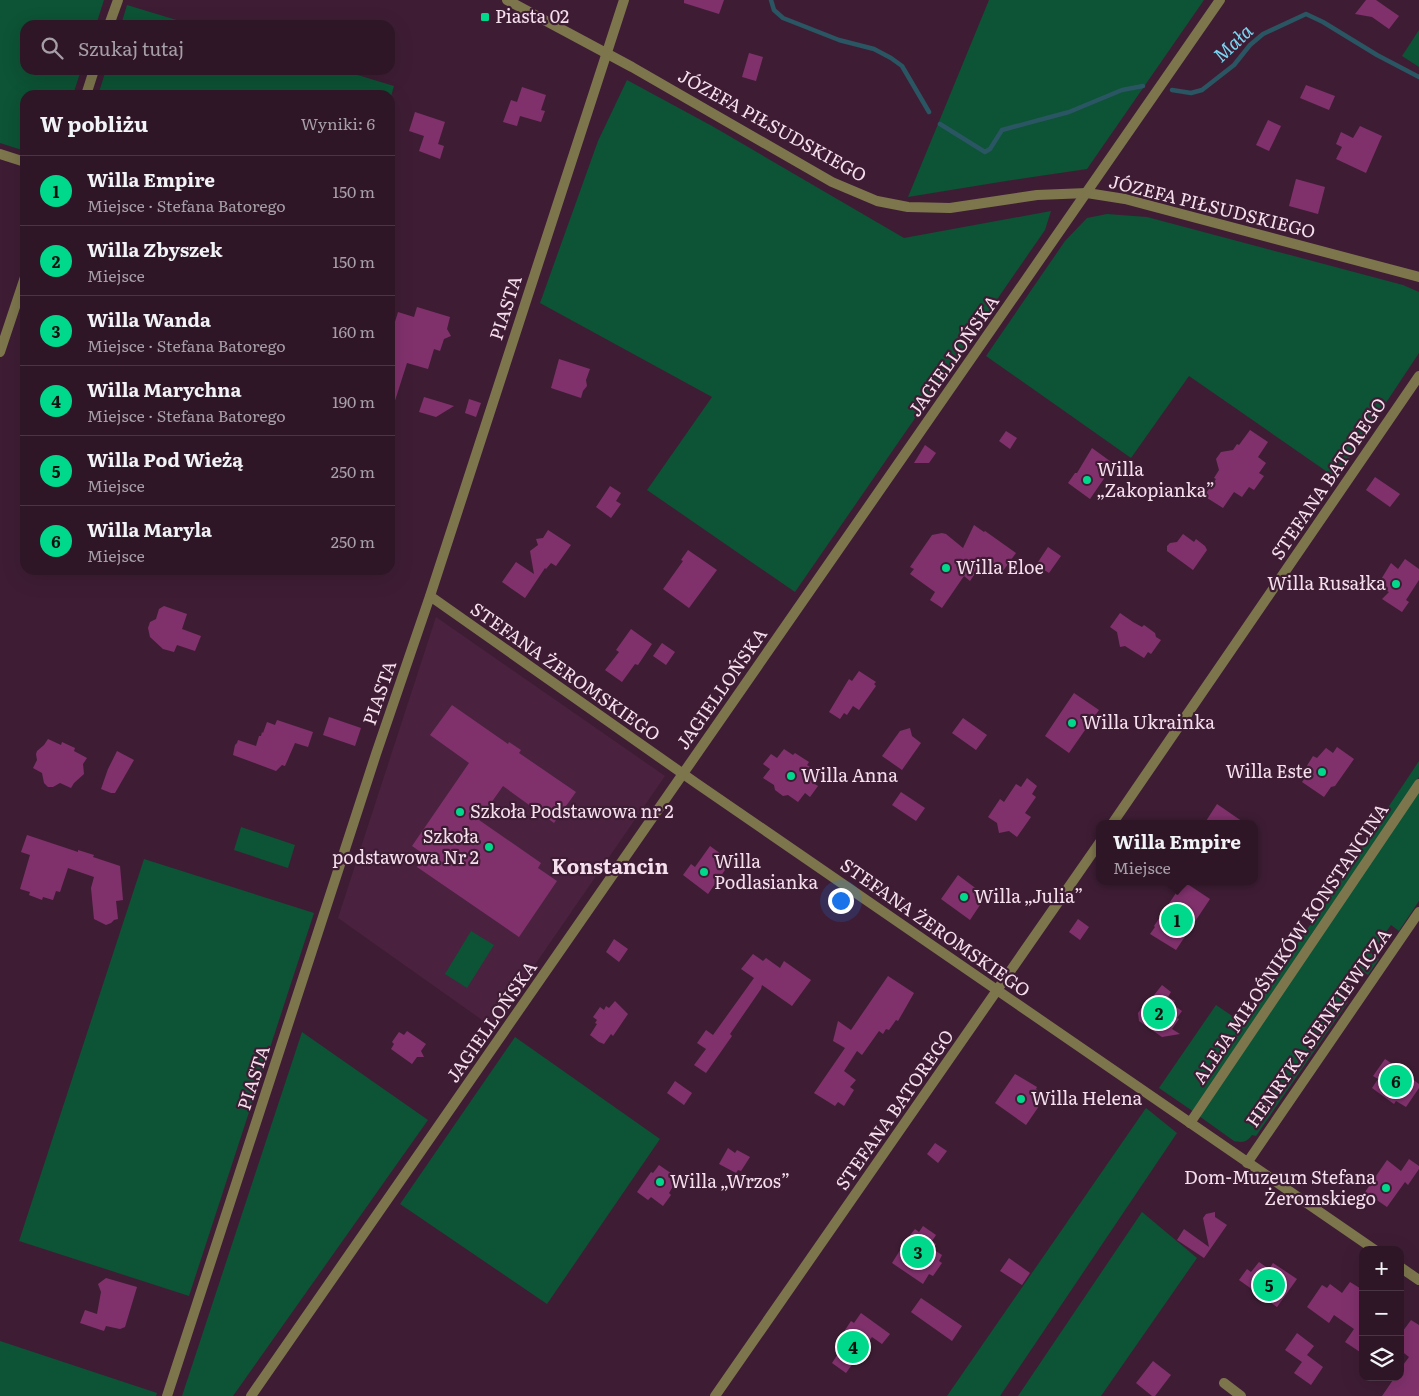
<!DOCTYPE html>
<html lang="pl">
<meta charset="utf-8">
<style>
body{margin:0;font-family:Literata,serif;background:#361f2f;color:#f1f3f6}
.controls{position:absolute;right:15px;bottom:15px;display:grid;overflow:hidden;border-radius:10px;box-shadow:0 5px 20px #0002}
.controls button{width:45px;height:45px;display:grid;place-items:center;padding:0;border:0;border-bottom:1px solid #493544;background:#2e1627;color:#f1f3f6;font:25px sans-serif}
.you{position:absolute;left:840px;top:900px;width:18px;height:18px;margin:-12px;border:4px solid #fff;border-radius:50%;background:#1a73e8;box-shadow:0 0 0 8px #1a73e833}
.badge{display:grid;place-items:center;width:32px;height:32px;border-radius:50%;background:#00d98c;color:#111;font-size:16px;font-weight:700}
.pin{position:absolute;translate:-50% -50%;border:2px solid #fff;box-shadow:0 1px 5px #0006}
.popup{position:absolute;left:1096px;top:820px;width:162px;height:65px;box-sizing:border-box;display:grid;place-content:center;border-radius:10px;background:#2e1627;filter:drop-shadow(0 1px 4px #0005);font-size:16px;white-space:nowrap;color:#a79fa7}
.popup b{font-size:19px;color:#f1f3f6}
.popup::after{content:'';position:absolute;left:50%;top:100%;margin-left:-10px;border:10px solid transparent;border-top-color:#2e1627}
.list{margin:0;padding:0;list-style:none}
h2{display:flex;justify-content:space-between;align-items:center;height:65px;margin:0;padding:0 20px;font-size:21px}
h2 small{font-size:16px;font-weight:400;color:#a79fa7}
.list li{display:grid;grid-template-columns:32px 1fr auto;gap:15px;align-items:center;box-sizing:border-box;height:70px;padding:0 20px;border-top:1px solid #493544}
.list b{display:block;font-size:19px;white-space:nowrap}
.list p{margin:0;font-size:16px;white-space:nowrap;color:#a79fa7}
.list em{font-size:16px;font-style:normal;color:#a79fa7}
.icon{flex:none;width:28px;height:28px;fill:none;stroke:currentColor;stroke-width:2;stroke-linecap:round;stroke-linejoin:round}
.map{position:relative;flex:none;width:1419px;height:1396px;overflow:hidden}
.search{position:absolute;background:#2e1627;box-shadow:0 5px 20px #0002;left:20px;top:20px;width:375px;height:55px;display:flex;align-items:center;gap:12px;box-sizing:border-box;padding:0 18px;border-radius:15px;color:#a79fa7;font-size:19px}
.panel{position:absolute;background:#2e1627;box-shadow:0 5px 20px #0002;left:20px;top:90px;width:375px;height:485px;border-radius:15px}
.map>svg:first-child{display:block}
.built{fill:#4a223f}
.green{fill:#0d5335}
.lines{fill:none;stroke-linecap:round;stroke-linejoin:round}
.stream{stroke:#2a5562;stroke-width:4.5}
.building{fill:#80316c}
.pedestrian{stroke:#7d764d;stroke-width:10}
.minor{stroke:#7d764d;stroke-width:10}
.tertiary{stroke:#7d764d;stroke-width:10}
.poi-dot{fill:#00d98c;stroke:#3e1d34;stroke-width:2}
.labels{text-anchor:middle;stroke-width:4.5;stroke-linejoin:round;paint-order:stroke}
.poi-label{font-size:18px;fill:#f5dfed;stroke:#3e1d34;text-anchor:start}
.street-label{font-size:18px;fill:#f5dfed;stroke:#3e1d34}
.water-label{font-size:19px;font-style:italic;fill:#79d6f2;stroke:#3e1d34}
.quarter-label{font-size:20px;font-weight:bold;fill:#f5dfed;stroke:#3e1d34}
</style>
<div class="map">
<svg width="1419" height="1396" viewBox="0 0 1419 1396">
<rect width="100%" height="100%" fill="#3e1d34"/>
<path class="built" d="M436,617L665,776L492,1027L338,918Z"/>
<path class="green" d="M0,0H104L96,25H25V70H81L73,95H25V151L0,143Z
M989,0H1204L1087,169L1006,181L908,197Z
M127,5L193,25H121Z
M1419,30V67L1402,56Z
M106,70H341L394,86L390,100V95H98Z
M627,80L712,126L904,238L1051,211L1045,230L795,592L647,490L712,397L540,303L598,141Z
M1107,214L1147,217L1403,285L1419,292V353L1336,478L1189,376L1131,458L986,356L1065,241L1087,218Z
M1419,761V777L1194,1112L1159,1088L1216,1005L1244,1024Z
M1419,790V901L1399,931L1391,925L1371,953L1379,959L1368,975L1359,969L1340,996L1348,1002L1256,1136L1252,1135C1247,1142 1243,1143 1234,1141L1199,1116Z
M241,827L295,845L288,868L234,850Z
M144,859L314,913L189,1296L19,1241Z
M471,931L494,945L467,988L445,974Z
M302,1032L428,1120L233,1396H182Z
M515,1037L660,1139L547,1304L400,1204Z
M1146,1108L1177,1133L1000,1396H947Z
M1142,1212L1197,1258L1101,1396H1018Z
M0,1341L157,1393L156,1396H0Z"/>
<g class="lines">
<path class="stream" d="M771,0L774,10L783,18L839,40L874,49L891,58L902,66L929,112
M1172,90L1191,93L1202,90L1234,65L1250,45L1263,34L1306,14L1323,22L1377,55L1419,77
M940,124L985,152L990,149L1002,130L1069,112L1122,90L1143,86"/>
</g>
<path class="building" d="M684,0H724L719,14L684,3Z
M1366,0H1376L1399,16L1389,29L1372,17L1355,14Z
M749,53L763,57L756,81L742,77Z
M1306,85L1335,96L1329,110L1300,98Z
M522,87L546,95L541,110L545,111L541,122L520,116L517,126L503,122L511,100L517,102Z
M415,112L445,122L438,144L444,146L440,159L419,151L424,136L409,131Z
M1268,120L1281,126L1269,151L1256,145Z
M1360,126L1382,136L1366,173L1336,159L1342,147L1336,144L1341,132L1353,138Z
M1296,179L1325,187L1318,214L1289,206Z
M417,307L450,317L447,329L451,336L444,339L440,351L434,349L428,369L407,363L393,407H390V327L393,328L398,312L414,317Z
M559,359L590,369L586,380L587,386L583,391L581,398L551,388Z
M424,397L454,406L436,417L419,412Z
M469,399L481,403L476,417L465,413Z
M1250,430L1268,442L1258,457L1266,463L1259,473L1264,476L1254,490L1249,487L1242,497L1234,492L1223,508L1204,496L1216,479L1214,478L1219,470L1216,459L1221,452L1233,450L1237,444L1239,445Z
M1006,431L1017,438L1010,449L999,441Z
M925,445L936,453L929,463H914Z
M1092,448L1114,464L1090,499L1068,483L1075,473H1077Z
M1375,477L1400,494L1390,507L1366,490Z
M610,486L621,493L616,501L621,504L611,518L596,507Z
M974,525L984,532L985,531L1016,553L1000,575L982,563L970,581L964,576L942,608L930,600L935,592L910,574L914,569L910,567L932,535L942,533L946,534L963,548Z
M548,530L571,545L556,566L551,563L546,569L545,568L525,598L502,582L516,562L534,574L530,551L538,545L536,539L543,538Z
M1183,534L1194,542L1196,539L1205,546L1207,550L1193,570L1167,551V546L1170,543L1177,542Z
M1048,547L1061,556L1049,573L1036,565Z
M688,550L717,570L689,608L663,589L683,561L681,560Z
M1405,559L1419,569V580L1406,600L1409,602L1402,612L1382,599L1389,592L1377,586L1391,563L1398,569Z
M164,606L187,614L182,629L201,636L195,651L177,645L174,652L163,649L150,637L148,628L150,622L156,619L159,609Z
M1120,613L1133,622L1142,627L1144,625L1155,633L1156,637L1161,640L1151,654L1148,652L1144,658L1125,646L1120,647L1117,632L1110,627Z
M631,629L652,644L638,665L635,664L622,682L605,670L619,652L616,650Z
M662,643L675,652L666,665L653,656Z
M859,671L876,682L874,684L876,686L859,710L853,706L847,715L844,713L840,719L829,712L849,679L852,681Z
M1074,693L1099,710L1069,753L1045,736Z
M452,705L508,744L509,742L521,750L519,753L576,792L554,823L503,786L479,820L541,863L538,868L557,881L519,937L417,867L425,855L412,846L469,763L430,735Z
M329,717L361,728L355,746L323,735Z
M963,718L987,735L976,750L952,733Z
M277,720L313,732L308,747L295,743L285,766L282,765L276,771L233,755L235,745L237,743L238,740L256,746L259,736H261L262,732L263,733L267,722L275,725Z
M910,728L912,736L921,743L902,770L882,756L900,731Z
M48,739L61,745L62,742L75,748L74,751L87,758L83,764L84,774L74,783L71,788L60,783L53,787H48L44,783L42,773L33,768L37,760L36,754L37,751L44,745Z
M1337,747L1354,759L1335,786L1331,787L1324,797L1302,782L1307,775L1303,772L1313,756L1317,758L1326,748L1333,753Z
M784,749L793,755L795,753L809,762L807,765L819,773L812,782L818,786L810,797L805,793L798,802L788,795L783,796L775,790L774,785L763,778L770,769L763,764L771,754L777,758Z
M117,751L134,760L115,793H111L101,789L108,769Z
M1027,778L1037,786L1032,794L1036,797L1025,813L1031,817L1017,837L1009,831L999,833L997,823L988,817L1000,799L1004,802L1016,784L1021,787Z
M901,792L925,808L916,821L892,805Z
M1217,804L1246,824H1204Z
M27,835L78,852V850L94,855L93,857L120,866L123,900L116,901L118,919L114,920L111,923L106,925L94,919L91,888L94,877L68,868L60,892L56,891L53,900L43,897L42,900L29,895L30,892L20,889L30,855L21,852Z
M710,846L721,854L719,858L727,864L724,869L725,870L708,894L683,875L691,864L695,867Z
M958,875L986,896L970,920L941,899Z
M1186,883L1210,899L1176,950L1150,934L1155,927L1154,926L1176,893L1178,895Z
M1078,919L1089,927L1080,940L1069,932Z
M614,939L628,949L619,962L606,952Z
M753,954L763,961L766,958L780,968L784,961L811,980L792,1006L762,985L761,989L730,1034L732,1036L706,1073L694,1065L706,1049L697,1043L706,1030L713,1035L754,978L741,969Z
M888,976L914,993L898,1021L896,1020L889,1030L886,1029L883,1034L879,1031L862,1055L857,1051L844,1071L856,1080L850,1087L854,1090L844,1106L838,1102L835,1106L814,1093L845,1048L833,1041L838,1021L851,1030Z
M1162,985L1171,992L1168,997L1175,1001L1172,1004L1182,1011L1177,1018L1179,1019L1172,1029L1180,1034L1162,1037L1139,1021L1138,1013L1149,998L1151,999Z
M615,1001L628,1014L613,1036L611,1034L604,1044L599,1042L590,1035L597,1024L595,1023L597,1020L593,1017L600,1007L604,1010L606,1006L609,1008Z
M407,1031L426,1044L421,1051L424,1057H417L412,1064L391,1049L394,1044L392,1042L399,1032L404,1035Z
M1385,1059L1412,1077L1411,1078L1419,1084V1088L1406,1107L1396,1101L1394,1104L1372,1088L1378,1079L1373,1076Z
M1015,1074L1037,1087L1036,1089L1046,1096L1026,1125L995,1103Z
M675,1081L692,1093L684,1105L667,1093Z
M935,1143L947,1151L938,1163L927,1154Z
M728,1148L735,1153L737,1150L750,1157L741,1171L738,1170L736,1173L719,1164Z
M1409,1159L1419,1166V1169L1408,1185L1405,1182L1387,1207L1365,1192L1387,1160L1401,1171Z
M659,1165L678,1178L669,1193L671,1195L663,1206L651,1197L648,1200L637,1192L651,1172L653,1173Z
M1215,1212V1217L1227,1225L1204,1258L1177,1240L1184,1229L1209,1247L1203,1218L1206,1214Z
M923,1226L936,1235L932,1241L936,1244L933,1249L942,1255L939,1261L942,1263L933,1276L929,1274L923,1284L892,1263L907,1239L915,1229L919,1232Z
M1009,1258L1030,1273L1022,1285L1000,1271Z
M1259,1262L1269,1269L1273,1263L1297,1279L1277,1307L1239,1280L1247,1269L1251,1272Z
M106,1278L137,1287L125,1327L120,1329L106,1326L104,1331L80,1323L85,1310L97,1314L101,1292L98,1284Z
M1350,1282L1363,1290V1354L1345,1342L1354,1329L1334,1315L1329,1323L1307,1307L1322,1285L1327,1288L1330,1284L1342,1293Z
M921,1298L962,1326L952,1341L911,1312Z
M861,1313L890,1334L882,1344L872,1337L846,1373L832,1363L847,1340L841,1336L851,1321L854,1323Z
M1411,1320L1419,1325V1396H1382L1395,1377H1400V1369L1409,1357L1400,1350V1335Z
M1297,1333L1314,1346L1307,1355L1323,1367L1311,1385L1294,1373L1302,1362L1285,1350Z
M1153,1361L1171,1375L1155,1396H1152L1136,1383Z"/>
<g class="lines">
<path class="pedestrian" d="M1190,1123L1419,784"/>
<path class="minor" d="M109,25L118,0
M86,95L94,70
M0,154L25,162
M0,352L25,277
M430,596L696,783L1375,1250
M1112,824L1419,376
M1247,1163L1419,912
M1400,1267L1419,1280
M1224,1383L1241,1396
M167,1396L376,754L430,596L624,0
M251,1396L1220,0
M715,1396L1100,842"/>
<path class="tertiary" d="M507,0L632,67L832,182L877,201L908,207L950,208L1037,195L1087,193L1125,199L1419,277"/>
</g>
<g class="poi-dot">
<rect x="480" y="12" width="10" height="10" rx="2.5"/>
<circle cx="1087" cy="480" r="5"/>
<circle cx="946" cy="568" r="5"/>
<circle cx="1396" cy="584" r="5"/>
<circle cx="1072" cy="723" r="5"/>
<circle cx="1322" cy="772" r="5"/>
<circle cx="791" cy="776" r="5"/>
<circle cx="460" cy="812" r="5"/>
<circle cx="489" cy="847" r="5"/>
<circle cx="704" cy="872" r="5"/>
<circle cx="964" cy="897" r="5"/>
<circle cx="1021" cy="1099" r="5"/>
<circle cx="660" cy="1182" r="5"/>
<circle cx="1386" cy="1188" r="5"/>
</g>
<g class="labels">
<g class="poi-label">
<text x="495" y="23">Piasta 02</text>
<text x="1097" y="476">Willa<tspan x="1097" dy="21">„Zakopianka”</tspan></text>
<text x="956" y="574">Willa Eloe</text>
<text x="1386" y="590" text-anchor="end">Willa Rusałka</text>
<text x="1082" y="729">Willa Ukrainka</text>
<text x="1312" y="778" text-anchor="end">Willa Este</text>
<text x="801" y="782">Willa Anna</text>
<text x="470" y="818">Szkoła Podstawowa nr 2</text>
<text x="479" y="843" text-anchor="end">Szkoła<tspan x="479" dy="21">podstawowa Nr 2</tspan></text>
<text x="714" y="868">Willa<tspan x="714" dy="21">Podlasianka</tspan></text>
<text x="974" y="903">Willa „Julia”</text>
<text x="1031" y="1105">Willa Helena</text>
<text x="1376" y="1184" text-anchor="end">Dom-Muzeum Stefana<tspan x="1376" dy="21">Żeromskiego</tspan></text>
<text x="670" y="1188">Willa „Wrzos”</text>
</g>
<g class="street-label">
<text transform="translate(772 126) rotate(29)" y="6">JÓZEFA PIŁSUDSKIEGO</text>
<text transform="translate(1212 207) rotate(14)" y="6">JÓZEFA PIŁSUDSKIEGO</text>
<text transform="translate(506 308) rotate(-72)" y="6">PIASTA</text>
<text transform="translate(954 356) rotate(-55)" y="6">JAGIELLOŃSKA</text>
<text transform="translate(1329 479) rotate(-56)" y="6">STEFANA BATOREGO</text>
<text transform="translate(565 672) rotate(35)" y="6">STEFANA ŻEROMSKIEGO</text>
<text transform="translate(722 689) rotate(-55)" y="6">JAGIELLOŃSKA</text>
<text transform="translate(380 693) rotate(-71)" y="6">PIASTA</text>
<text transform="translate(935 928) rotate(35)" y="6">STEFANA ŻEROMSKIEGO</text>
<text transform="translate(1291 944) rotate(-56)" y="6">ALEJA MIŁOŚNIKÓW KONSTANCINA</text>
<text transform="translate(492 1022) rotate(-55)" y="6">JAGIELLOŃSKA</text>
<text transform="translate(1319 1028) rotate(-55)" y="6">HENRYKA SIENKIEWICZA</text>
<text transform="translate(254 1078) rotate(-72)" y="6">PIASTA</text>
<text transform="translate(895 1110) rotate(-55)" y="6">STEFANA BATOREGO</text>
</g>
<g class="water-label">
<text transform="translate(1233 43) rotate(-43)" y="7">Mała</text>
</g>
<g class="quarter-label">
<text x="610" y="874">Konstancin</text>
</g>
</g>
</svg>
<div class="controls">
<button>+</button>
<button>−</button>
<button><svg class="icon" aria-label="layers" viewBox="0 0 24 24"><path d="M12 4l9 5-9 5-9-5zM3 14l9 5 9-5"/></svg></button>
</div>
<div class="you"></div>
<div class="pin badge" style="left:1177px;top:920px">1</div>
<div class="popup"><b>Willa Empire</b>Miejsce</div>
<div class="pin badge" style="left:1159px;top:1013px">2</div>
<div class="pin badge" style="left:918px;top:1252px">3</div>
<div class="pin badge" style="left:853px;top:1347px">4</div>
<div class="pin badge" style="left:1269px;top:1285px">5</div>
<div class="pin badge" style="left:1396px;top:1081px">6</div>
<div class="search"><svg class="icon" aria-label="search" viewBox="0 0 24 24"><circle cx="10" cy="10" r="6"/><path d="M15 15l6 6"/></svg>Szukaj tutaj</div>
<section class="panel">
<h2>W pobliżu<small>Wyniki: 6</small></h2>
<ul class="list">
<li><span class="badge">1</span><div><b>Willa Empire</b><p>Miejsce · Stefana Batorego</p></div><em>150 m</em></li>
<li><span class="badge">2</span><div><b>Willa Zbyszek</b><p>Miejsce</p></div><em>150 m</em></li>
<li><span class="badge">3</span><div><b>Willa Wanda</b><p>Miejsce · Stefana Batorego</p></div><em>160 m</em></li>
<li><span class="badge">4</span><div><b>Willa Marychna</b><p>Miejsce · Stefana Batorego</p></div><em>190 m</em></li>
<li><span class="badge">5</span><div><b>Willa Pod Wieżą</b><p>Miejsce</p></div><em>250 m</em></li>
<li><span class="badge">6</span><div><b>Willa Maryla</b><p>Miejsce</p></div><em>250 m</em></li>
</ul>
</section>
</div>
